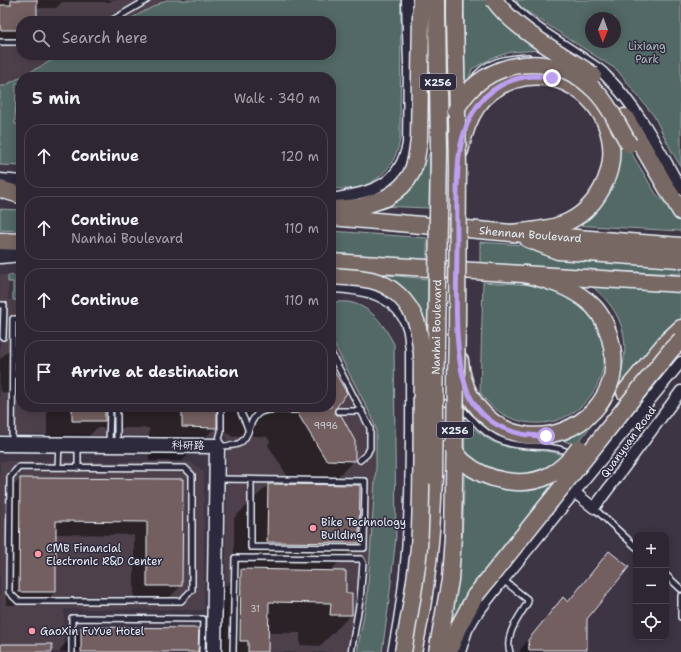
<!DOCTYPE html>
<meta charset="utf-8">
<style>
body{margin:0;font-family:"Shantell Sans","LXGW WenKai TC",sans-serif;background:#3a333f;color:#f1f3f6}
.controls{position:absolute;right:12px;bottom:12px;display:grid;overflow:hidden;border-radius:8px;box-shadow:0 2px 10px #0003}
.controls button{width:36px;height:36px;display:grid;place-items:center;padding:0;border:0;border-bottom:1px solid #49444e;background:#2e2733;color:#f1f3f6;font:20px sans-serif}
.compass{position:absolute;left:585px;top:12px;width:36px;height:36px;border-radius:50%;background:#2e2733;box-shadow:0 2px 10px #0003;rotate:181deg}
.stop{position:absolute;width:12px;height:12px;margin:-9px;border:3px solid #bca0f2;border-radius:50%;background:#fff}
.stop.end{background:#bca0f2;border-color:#fff;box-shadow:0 1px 4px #0008}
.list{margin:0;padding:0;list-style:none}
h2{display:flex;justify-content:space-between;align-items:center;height:52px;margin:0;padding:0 16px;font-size:17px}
h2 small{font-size:13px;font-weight:400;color:#a7a5ac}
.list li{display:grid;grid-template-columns:26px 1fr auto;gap:12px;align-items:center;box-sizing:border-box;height:64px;margin:0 8px 8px;padding:0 8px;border:1px solid #49444e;border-radius:16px}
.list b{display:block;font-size:15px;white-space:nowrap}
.list p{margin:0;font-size:13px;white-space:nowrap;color:#a7a5ac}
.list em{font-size:13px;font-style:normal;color:#a7a5ac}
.icon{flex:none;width:22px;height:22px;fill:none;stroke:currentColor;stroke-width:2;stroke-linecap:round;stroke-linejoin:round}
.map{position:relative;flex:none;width:681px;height:652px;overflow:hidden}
.search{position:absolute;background:#2e2733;box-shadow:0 2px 10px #0003;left:16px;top:16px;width:320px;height:44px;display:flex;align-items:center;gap:10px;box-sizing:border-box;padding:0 14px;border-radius:16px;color:#a7a5ac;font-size:15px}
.panel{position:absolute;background:#2e2733;box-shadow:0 2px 10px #0003;left:16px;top:72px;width:320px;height:340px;border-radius:16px}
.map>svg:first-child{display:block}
.built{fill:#4d414c}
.green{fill:#536965;stroke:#9eadae;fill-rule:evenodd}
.shadow{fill:#0007}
.building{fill:#735e60;stroke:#e8f1f8}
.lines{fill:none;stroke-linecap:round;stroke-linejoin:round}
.lane-casing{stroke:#e8f1f8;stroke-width:8}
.street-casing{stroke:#e8f1f8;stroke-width:13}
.secondary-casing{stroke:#e8f1f8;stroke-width:17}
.primary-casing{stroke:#e8f1f8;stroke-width:19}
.lane{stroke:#2f2a3d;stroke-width:5}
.street{stroke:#2f2a3d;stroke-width:10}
.secondary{stroke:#2f2a3d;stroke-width:14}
.primary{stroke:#776864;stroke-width:16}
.primary-bridge-casing{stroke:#e8f1f8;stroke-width:19;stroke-linecap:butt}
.primary-bridge{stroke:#776864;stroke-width:16}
.route{stroke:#bca0f2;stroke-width:5}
.poi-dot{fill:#ff9aa2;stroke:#2f2a3d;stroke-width:1.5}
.labels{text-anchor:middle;stroke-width:3;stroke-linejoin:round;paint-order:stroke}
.number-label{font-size:9px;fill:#cbccd2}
.shield{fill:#2f2a3d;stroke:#b0b5c0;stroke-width:1}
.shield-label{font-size:10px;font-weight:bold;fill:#e8f1f8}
.park-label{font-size:11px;fill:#acbbbd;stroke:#2f2a3d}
.street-label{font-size:11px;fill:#e8f1f8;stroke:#2f2a3d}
.poi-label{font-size:11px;fill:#e8f1f8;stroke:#2f2a3d;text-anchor:start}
</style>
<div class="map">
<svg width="681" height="652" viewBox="0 0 681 652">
<rect width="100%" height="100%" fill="#3d3444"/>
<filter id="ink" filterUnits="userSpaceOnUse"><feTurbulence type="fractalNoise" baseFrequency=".025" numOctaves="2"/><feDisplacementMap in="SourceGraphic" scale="8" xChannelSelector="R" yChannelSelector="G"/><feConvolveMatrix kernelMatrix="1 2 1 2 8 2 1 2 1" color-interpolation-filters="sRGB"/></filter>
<g filter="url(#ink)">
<path class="built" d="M0,0H166L128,21H21V55H65L0,88Z
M0,275H8V300H21V407H331V342L336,348L372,417L376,429V467L371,554L367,600L357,652H225L227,436L0,434Z
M0,461L191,462L204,472V610L64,609V652H0Z"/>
<path class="green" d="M166,0H401L400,136C399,160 381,183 356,188C348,190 340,189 331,188V77H21V83H16L15,124H21V166L0,165V86H4L62,55H331V21H126Z
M464,0H487L540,50L511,52L492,58L472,69L468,82L465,81Z
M516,0H681V167L671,150L654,116L617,70L520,7ZM591,18H615V42H591Z
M614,124L656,194L681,218V231L571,225L594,208Z
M430,151L429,208L377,206C385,202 397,200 404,194C418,183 424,167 430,151Z
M0,209L21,210V231L0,230Z
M331,231L427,238V260L331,253Z
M480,242L681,256V274L480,265Z
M377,274L428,279L427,337C418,297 413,293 377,274Z
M8,275L21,276V300H13V282H8Z
M483,282C502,284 538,283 555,290C563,294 575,299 582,305C632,352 591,434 524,422C505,418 490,408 480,392Z
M590,285L681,290V323L657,343L576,445L564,441C570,438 577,435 583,431C612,409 634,361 621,325C615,308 603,295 590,285Z
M331,302C338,302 347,301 353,303C374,309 385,327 394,344L396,537L388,609L382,652H357L367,600L376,467V429L372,417L336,348L331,342Z
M465,421L478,432L491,441L507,447L552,452L567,456L560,480L445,650C451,616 458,582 461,547C465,505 464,463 465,421Z"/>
<path class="shadow" d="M0,0H112L110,2H62L56,8H36V20L68,21H21V42H0Z
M21,338V393H3L0,389V359Z
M331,369L333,411L354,460L329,486L358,543L330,571L345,594L351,615L320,646L300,645V633H268L267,652H210L211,601L236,575H234V518L268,485H293L268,445L270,441L267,437L245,435L233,437L220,429V407H331Z
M47,407H216V427L182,461H149V428H97L79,446H47Z
M20,479L182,480L181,586L168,599H134V535L55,534V592L42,605H6L7,492Z
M601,561L586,619V649L583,652H520V650L555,608L568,602Z
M81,628L198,652H60V649Z"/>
<path class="building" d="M11,0H37V21H21V30H0V5H11Z
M331,366L347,393L334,411L336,415H341L355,441V461L326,460L298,414L300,410L299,407H331Z
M72,407H105V421H72Z
M182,407H217V428L182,427Z
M20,478L183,479L182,586H147V522L56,521V592H19Z
M268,484L360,485L359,543L267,542Z
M609,551L629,567L587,619V650H529L528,640L563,597L568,602Z
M241,569L346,571V593H352V615H330L331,603L269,602L268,652H248V641H240Z
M81,627L199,628L198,652H81Z
M1,644H52V652H1Z"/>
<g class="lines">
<g class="lane-casing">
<path id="lane" d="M111,21L147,0
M0,42H21
M473,80C483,61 509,58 528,57
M421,123H455
M0,305H4L3,337
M331,353L370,428V448L367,454L360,460
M13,374H21
M437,402C445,403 454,403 461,408C465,411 468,416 472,419C481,429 492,438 505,442C526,450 551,442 572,454
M221,407V432L217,446C236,446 244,447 250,426C252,421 254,416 259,413C268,407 285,410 296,410
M240,407C240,415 247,422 248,430
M338,411H362
M12,444L13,319H21
M109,444L110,407
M117,444V407
M19,467L185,468L192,475V590L181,601H18L9,592L10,477Z
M58,467L59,445
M78,468V445
M217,479L365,481L364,548L251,547V480
M594,508L636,547
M666,575L681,589
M503,580L527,599L528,602C520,616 504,635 510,652
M681,596V617
M72,652V618L203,619L202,652
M233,652L235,558L361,559L363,563L360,600L351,652"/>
</g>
<g class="street-casing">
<path id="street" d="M506,0C525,24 563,44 588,62C594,66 601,70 605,75C638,107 659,149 681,189
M331,199C369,192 399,188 408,144L409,64L407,0
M331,287C362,288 397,294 408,328C410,335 410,343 411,350C411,450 414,553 393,652
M574,492L594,508L681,391
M460,652L467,630L475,616L503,580L681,362"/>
</g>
<g class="secondary-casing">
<path id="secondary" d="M0,181L21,183
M0,256L21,254
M0,444L217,446L214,652"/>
</g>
<g class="primary-casing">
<g id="primary">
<path d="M421,0V14"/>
<path d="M437,0V13"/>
<path d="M455,0V16"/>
<path d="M625,117L681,212"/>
<path d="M460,151C467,118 479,91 514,80C556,66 602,95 610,138C617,173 596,211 563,224C547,230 529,231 512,233"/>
<path d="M0,189L20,195"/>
<path d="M333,209L360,207L386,198"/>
<path id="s1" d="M331,217L512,233L681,246"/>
<path d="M528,239L558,251L678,259L681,260"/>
<path d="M0,241L21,242"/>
<path d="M331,262L681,284"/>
<path d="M460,360C462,386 472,406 493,422C536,453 599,429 612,377C615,362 613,346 608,332C604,319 597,308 586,300C568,286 547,280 525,274"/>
<path d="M625,392L667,341L681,328"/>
<path d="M413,652C427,594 432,536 434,477"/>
<path d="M437,652L450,580L453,536"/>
<path d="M449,652L457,630L475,596"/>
</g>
</g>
<use href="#lane" class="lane"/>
<use href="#street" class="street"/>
<use href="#secondary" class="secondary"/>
<use href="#primary" class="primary"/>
<g class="primary-bridge-casing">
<g id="primary-bridge">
<path d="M494,0C516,31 562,54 593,75"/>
<path d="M455,111C460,102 466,94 473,87C505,57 558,57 590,86C608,101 617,124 629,144"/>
<path d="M386,198C412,183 416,168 419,139L421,14"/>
<path d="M331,276C344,277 359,277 371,280C392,285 408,301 416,321C420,331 420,343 422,354C421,418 423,483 419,547C416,582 409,617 403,652"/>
<path d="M452,447C456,452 459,458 464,462C486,481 523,489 550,475C562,469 571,459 579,448"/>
<path id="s2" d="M434,477L439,151L437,13"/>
<path d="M453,536L457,324L458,168L455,16"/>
<path d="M475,596L671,350L681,340"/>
</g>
</g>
<use href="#primary-bridge" class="primary-bridge"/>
</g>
</g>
<g class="lines" filter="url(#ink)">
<path class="route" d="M546,436C517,436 489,427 473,402C451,367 457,288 457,247C457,221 456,194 458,168C459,149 464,127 474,111C486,90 510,77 534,76C540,76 546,77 552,78"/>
</g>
<g class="poi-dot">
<circle cx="313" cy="528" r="4"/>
<circle cx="38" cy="554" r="4"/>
<circle cx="32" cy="631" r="4"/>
</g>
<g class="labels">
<g class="number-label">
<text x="326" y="429">9996</text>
<text x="255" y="612">31</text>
</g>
<g class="shield">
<rect x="420" y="74" width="36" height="16" rx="3"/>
<rect x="437" y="422" width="36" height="16" rx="3"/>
</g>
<g class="shield-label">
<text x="438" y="86">X256</text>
<text x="455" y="434">X256</text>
</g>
<g class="park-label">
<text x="647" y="50">Lixiang<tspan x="647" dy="13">Park</tspan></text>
</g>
<g class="street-label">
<text dy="4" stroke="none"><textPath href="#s1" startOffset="200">Shennan Boulevard</textPath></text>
<text dy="4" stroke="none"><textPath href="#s2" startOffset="150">Nanhai Boulevard</textPath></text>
<text transform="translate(628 442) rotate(-54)" y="4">Quanyuan Road</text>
<text transform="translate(188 445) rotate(1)" y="4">科研路</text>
</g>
<g class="poi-label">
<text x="321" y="526">Bike Technology<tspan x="321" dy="13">Building</tspan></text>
<text x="46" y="552">CMB Financial<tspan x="46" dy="13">Electronic R&amp;D Center</tspan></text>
<text x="40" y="635">GaoXin FuYue Hotel</text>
</g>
</g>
</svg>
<div class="controls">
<button>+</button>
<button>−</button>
<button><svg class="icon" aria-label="locate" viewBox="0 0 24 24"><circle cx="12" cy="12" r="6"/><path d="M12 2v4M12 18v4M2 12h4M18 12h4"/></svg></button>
</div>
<svg class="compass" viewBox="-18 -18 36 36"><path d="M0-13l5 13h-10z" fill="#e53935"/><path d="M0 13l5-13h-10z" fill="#a7a5ac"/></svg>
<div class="stop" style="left:546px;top:436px"></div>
<div class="stop end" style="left:552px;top:78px"></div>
<div class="search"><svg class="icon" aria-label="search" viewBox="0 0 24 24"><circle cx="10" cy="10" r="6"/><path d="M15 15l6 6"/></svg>Search here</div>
<section class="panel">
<h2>5 min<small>Walk · 340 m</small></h2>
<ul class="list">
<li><svg class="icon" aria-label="ahead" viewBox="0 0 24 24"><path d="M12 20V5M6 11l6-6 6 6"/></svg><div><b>Continue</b></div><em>120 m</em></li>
<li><svg class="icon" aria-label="ahead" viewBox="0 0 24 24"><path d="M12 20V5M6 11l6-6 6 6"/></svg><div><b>Continue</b><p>Nanhai Boulevard</p></div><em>110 m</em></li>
<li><svg class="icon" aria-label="ahead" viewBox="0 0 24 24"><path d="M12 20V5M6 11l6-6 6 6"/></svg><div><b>Continue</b></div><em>110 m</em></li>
<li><svg class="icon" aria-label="arrive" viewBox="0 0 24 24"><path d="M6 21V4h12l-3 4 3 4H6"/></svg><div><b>Arrive at destination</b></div></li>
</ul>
</section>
</div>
